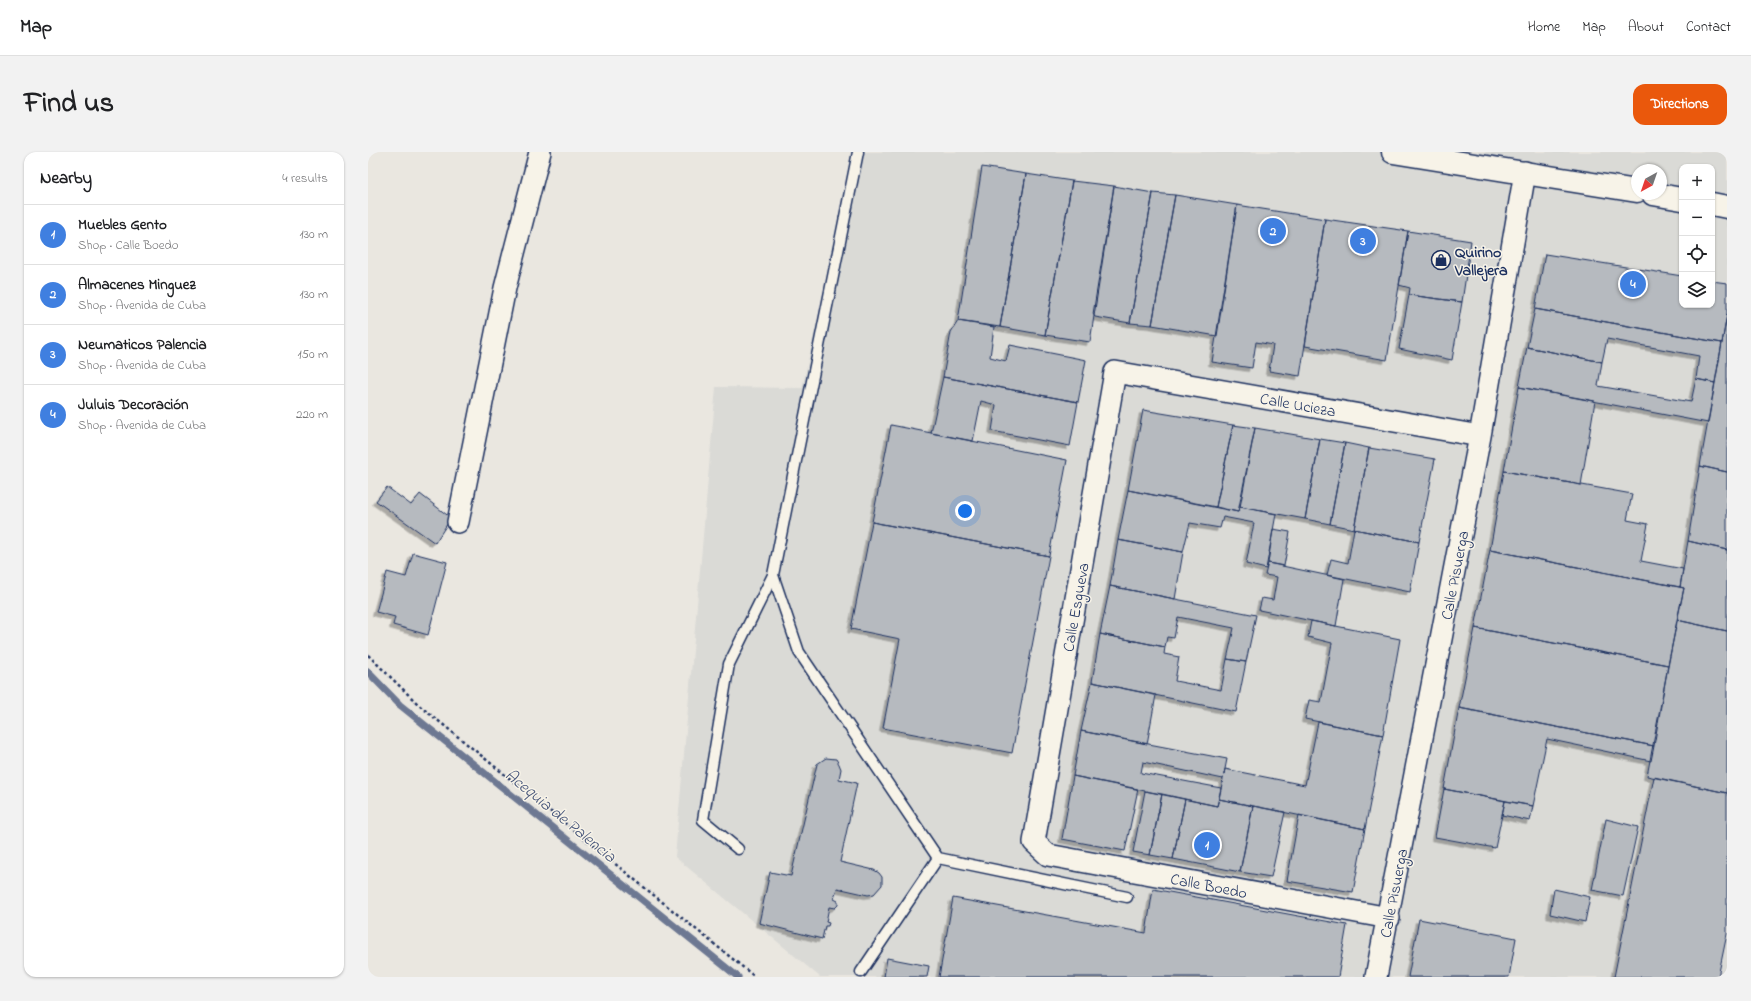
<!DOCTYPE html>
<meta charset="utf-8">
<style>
body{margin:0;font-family:"Indie Flower",sans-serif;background:#f2f2f2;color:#202124}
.controls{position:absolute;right:12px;top:12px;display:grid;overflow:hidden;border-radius:8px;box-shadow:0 1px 3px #0004}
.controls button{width:36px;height:36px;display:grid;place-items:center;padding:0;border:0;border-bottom:1px solid #e0e0e0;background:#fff;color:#202124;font:20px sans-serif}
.compass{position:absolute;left:1263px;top:12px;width:36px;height:36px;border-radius:50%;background:#fff;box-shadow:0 1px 3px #0004;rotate:220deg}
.you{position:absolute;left:597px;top:359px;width:14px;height:14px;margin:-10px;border:3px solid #fff;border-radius:50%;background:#1a73e8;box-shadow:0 0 0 6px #1a73e833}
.badge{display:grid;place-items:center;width:26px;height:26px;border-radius:50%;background:#ea580c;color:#fff;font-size:13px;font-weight:700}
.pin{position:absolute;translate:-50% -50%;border:2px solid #fff;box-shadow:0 1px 4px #0006}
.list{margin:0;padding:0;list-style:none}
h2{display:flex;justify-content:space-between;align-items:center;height:52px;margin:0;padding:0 16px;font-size:17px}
h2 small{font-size:13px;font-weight:400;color:#757577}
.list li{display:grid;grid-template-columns:26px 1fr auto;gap:12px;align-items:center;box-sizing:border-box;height:60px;padding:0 16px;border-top:1px solid #e0e0e0}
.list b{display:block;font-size:15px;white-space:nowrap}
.list p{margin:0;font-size:13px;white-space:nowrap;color:#757577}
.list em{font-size:13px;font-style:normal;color:#757577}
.icon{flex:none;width:22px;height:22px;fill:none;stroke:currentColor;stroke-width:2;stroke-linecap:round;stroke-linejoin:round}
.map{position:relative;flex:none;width:1359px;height:825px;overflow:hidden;border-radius:12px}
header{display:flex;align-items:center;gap:24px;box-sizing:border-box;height:56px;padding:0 20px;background:#fff;border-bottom:1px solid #e0e0e0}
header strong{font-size:19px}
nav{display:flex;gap:22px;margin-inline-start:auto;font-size:14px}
.intro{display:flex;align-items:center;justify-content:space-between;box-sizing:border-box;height:96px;padding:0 24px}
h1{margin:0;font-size:28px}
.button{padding:10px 18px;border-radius:12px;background:#ea580c;color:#fff;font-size:14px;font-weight:700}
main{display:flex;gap:24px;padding:0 24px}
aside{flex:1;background:#fff;border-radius:12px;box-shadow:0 1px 3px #0004}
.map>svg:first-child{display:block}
.built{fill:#dadad6;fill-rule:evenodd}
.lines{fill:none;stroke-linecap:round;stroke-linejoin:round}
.stream{stroke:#6d7892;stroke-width:7}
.building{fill:#b6babf;stroke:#1b2f5e;filter:url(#shadow)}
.lane-casing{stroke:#1b2f5e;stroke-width:13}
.street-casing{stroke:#1b2f5e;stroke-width:24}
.secondary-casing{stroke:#1b2f5e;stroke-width:25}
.path{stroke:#1b2f5e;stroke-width:2.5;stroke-dasharray:3 3;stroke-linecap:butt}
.lane{stroke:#f7f3e8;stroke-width:10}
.street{stroke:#f7f3e8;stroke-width:21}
.secondary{stroke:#f7f3e8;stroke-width:22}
.labels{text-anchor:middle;stroke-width:3;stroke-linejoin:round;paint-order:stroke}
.poi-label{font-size:16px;font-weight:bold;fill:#1b2f5e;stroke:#f7f3e8;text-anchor:start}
.street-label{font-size:16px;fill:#1b2f5e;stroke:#f7f3e8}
.water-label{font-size:17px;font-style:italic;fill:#445378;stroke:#f7f3e8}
</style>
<header>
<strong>Map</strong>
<nav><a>Home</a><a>Map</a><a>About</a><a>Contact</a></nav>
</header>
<div class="intro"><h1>Find us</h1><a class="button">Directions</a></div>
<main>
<aside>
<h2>Nearby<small>4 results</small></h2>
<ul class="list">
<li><span class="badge" style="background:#3f7fe0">1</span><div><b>Muebles Gento</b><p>Shop · Calle Boedo</p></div><em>130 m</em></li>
<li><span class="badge" style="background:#3f7fe0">2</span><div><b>Almacenes Minguez</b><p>Shop · Avenida de Cuba</p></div><em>130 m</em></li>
<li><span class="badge" style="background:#3f7fe0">3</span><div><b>Neumaticos Palencia</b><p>Shop · Avenida de Cuba</p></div><em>150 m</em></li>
<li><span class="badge" style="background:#3f7fe0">4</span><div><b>Juluis Decoración</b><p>Shop · Avenida de Cuba</p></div><em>220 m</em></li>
</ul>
</aside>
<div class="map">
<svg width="1359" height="825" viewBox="0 0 1359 825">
<defs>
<filter id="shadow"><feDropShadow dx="-3.5" dy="3.5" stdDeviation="0" flood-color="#0004"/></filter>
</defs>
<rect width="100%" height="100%" fill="#eae7e0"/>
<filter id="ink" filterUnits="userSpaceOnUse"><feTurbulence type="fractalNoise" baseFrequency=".025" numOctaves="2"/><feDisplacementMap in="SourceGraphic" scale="8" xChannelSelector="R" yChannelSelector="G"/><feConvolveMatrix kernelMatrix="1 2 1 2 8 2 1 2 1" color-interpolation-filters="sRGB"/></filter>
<g filter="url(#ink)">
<path class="built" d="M487,0H1359V825H452L307,705L348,235L434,236ZM1314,15H1344V153H1314ZM1269,18H1293V42H1269Z"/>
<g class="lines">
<path class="stream" d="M0,520L32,553L370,825"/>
</g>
<path class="building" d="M614,15L658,22L632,175L590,169Z
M658,22L704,29L677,183L632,175Z
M704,29L746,34L722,190L677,183Z
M746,34L785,41L762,171L727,165L725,162Z
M785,41L807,43L784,173L762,171Z
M807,43L869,53L849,184L784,173Z
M869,53L957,67L932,224L901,219L905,193L888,190L884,216L844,210Z
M957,67L1040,79L1019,208L937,194Z
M1040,79L1103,89L1094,150L1041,143L1042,136L1031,133Z
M1177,102L1314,124V153H1344V129L1359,131V163L1354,191L1167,157Z
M1041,143L1094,150L1084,208L1031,197Z
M1167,157L1354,191L1347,231L1328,227L1331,204L1239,187L1234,210L1159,195Z
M1359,163V320L1332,314Z
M590,169L626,175L622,205L638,209L642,193L718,208L710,250L575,225L583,180Z
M1159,195L1234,210L1230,234L1323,250L1328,227L1347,231L1340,271L1151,235Z
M575,225L710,250L702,294L624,279L628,253L613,249L605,289L563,281Z
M1151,235L1227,249L1213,333L1136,319Z
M775,258L865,273L848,355L760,338Z
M523,273L699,308L681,404L504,370Z
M865,273L887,276L870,360L848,355Z
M887,276L952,287L937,367L872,355Z
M952,287L977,291L962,372L937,367Z
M977,291L1001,296L986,377L962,372Z
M1001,296L1067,307L1051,390L986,377Z
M1332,314L1359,320V398L1320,389Z
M1136,319L1264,342L1259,368L1280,372L1273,409L1315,417L1312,435L1122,398Z
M19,335L43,353L52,342L83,366L67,391L8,349Z
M760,338L870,360L872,355L908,362L898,417L878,412L886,371L855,365L852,376L822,371L815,400L750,388Z
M504,370L681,404L644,601L515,576L532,487L483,477Z
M905,377L922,380L916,414L900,411Z
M986,377L1051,390L1042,440L959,423L963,407L980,411Z
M750,388L815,400L807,447L742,434Z
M1320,389L1359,398V479L1309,468L1316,436L1312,435Z
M1122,398L1316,436L1300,513L1107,476Z
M45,401L79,410L60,483L25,473L27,465L8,460L19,420L38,425Z
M900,411L976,427L968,474L891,458L894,446L905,448L909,425L897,423Z
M742,434L888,463L878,510L859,507L866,476L810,465L806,486L799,485L797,495L732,482Z
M1309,468L1359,479V641L1279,624Z
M943,469L1032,487L1015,583L937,567L941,548L953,550L964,491L940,485Z
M1107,476L1300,513L1286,594L1091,556Z
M732,482L797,495L796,502L811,505L807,529L853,538L859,507L878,510L868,560L724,530Z
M724,530L788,543L779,592L713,579Z
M1091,556L1286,594L1283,609L1179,587L1165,654L1076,637Z
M950,570L1015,583L997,677L851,647L857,617L937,633Z
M713,579L859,607L855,627L775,610L773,621L853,636L849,654L705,624Z
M458,606L468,607L471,612L473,617L471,627L489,631L472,710L506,718L511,721L514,725V733L506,742L500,743L469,736L466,747L470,749V753L467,756L461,755L458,770L461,771L460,774H457L454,787L391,771L402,720L423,724L449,612Z
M705,624L770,637L757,699L694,687Z
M1286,625L1359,641V782L1350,825H1246Z
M1076,637L1137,649L1127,696L1067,685Z
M777,639L794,642L782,703L765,700Z
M794,642L817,647L805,707L782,703Z
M817,647L849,654L851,647L885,654L872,720L805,707Z
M1137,649L1165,654L1162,669L1134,663Z
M885,654L917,660L903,725L872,720Z
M931,663L997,677L985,740L919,729Z
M1238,667L1270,675L1255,744L1224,738Z
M785,737L979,773L970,825H571L585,746L778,781Z
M1186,737L1222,745L1217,770L1182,762Z
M1051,767L1148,786L1141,825H1040Z
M519,806L561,814L559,825H516Z"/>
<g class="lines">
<g class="lane-casing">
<path id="lane" d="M490,0L405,423L431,500L570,706L759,745
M370,697L335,668L361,512L405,423
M493,820L570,706"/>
</g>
<g class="street-casing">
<path id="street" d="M90,370L137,136L172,0
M1021,766L680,703L666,690L747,220L1112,284
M1008,825L1112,284L1157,20"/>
</g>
<g class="secondary-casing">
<path id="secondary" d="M1025,0L1269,39
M1285,42L1314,47
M1344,52L1359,55"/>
</g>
<path class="path" d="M0,503L52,554L387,825"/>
<use href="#lane" class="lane"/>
<use href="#street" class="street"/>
<use href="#secondary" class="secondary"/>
</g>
</g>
<defs>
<g id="shop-ring" transform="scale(1)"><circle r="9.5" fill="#f7f3e8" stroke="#1b2f5e" stroke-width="1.5"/><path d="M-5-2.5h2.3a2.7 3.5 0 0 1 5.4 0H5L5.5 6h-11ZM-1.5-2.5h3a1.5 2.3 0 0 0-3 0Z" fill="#1b2f5e"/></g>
</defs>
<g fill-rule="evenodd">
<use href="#shop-ring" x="1073" y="108"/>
</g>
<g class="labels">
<g class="poi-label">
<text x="1087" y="105">Quirino<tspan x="1087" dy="18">Vallejera</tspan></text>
</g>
<g class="street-label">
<text transform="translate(930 252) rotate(10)" y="6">Calle Ucieza</text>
<text transform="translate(1086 423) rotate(-79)" y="6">Calle Pisuerga</text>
<text transform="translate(707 455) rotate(-80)" y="6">Calle Esgueva</text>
<text transform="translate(841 733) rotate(11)" y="6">Calle Boedo</text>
<text transform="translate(1025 741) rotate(-79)" y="6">Calle Pisuerga</text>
</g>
<g class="water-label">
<text transform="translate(193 663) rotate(39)" y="6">Acequia de Palencia</text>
</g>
</g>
</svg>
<div class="controls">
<button>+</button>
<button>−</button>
<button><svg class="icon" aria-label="locate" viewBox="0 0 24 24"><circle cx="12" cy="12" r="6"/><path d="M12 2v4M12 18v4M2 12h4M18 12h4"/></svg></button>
<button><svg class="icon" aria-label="layers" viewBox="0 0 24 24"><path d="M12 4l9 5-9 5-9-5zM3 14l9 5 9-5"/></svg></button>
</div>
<svg class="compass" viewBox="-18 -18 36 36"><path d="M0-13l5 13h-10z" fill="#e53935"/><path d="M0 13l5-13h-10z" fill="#757577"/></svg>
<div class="you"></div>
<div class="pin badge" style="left:839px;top:693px;background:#3f7fe0">1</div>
<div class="pin badge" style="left:905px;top:79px;background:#3f7fe0">2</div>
<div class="pin badge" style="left:995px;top:89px;background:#3f7fe0">3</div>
<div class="pin badge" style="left:1265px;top:132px;background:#3f7fe0">4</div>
</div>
</main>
